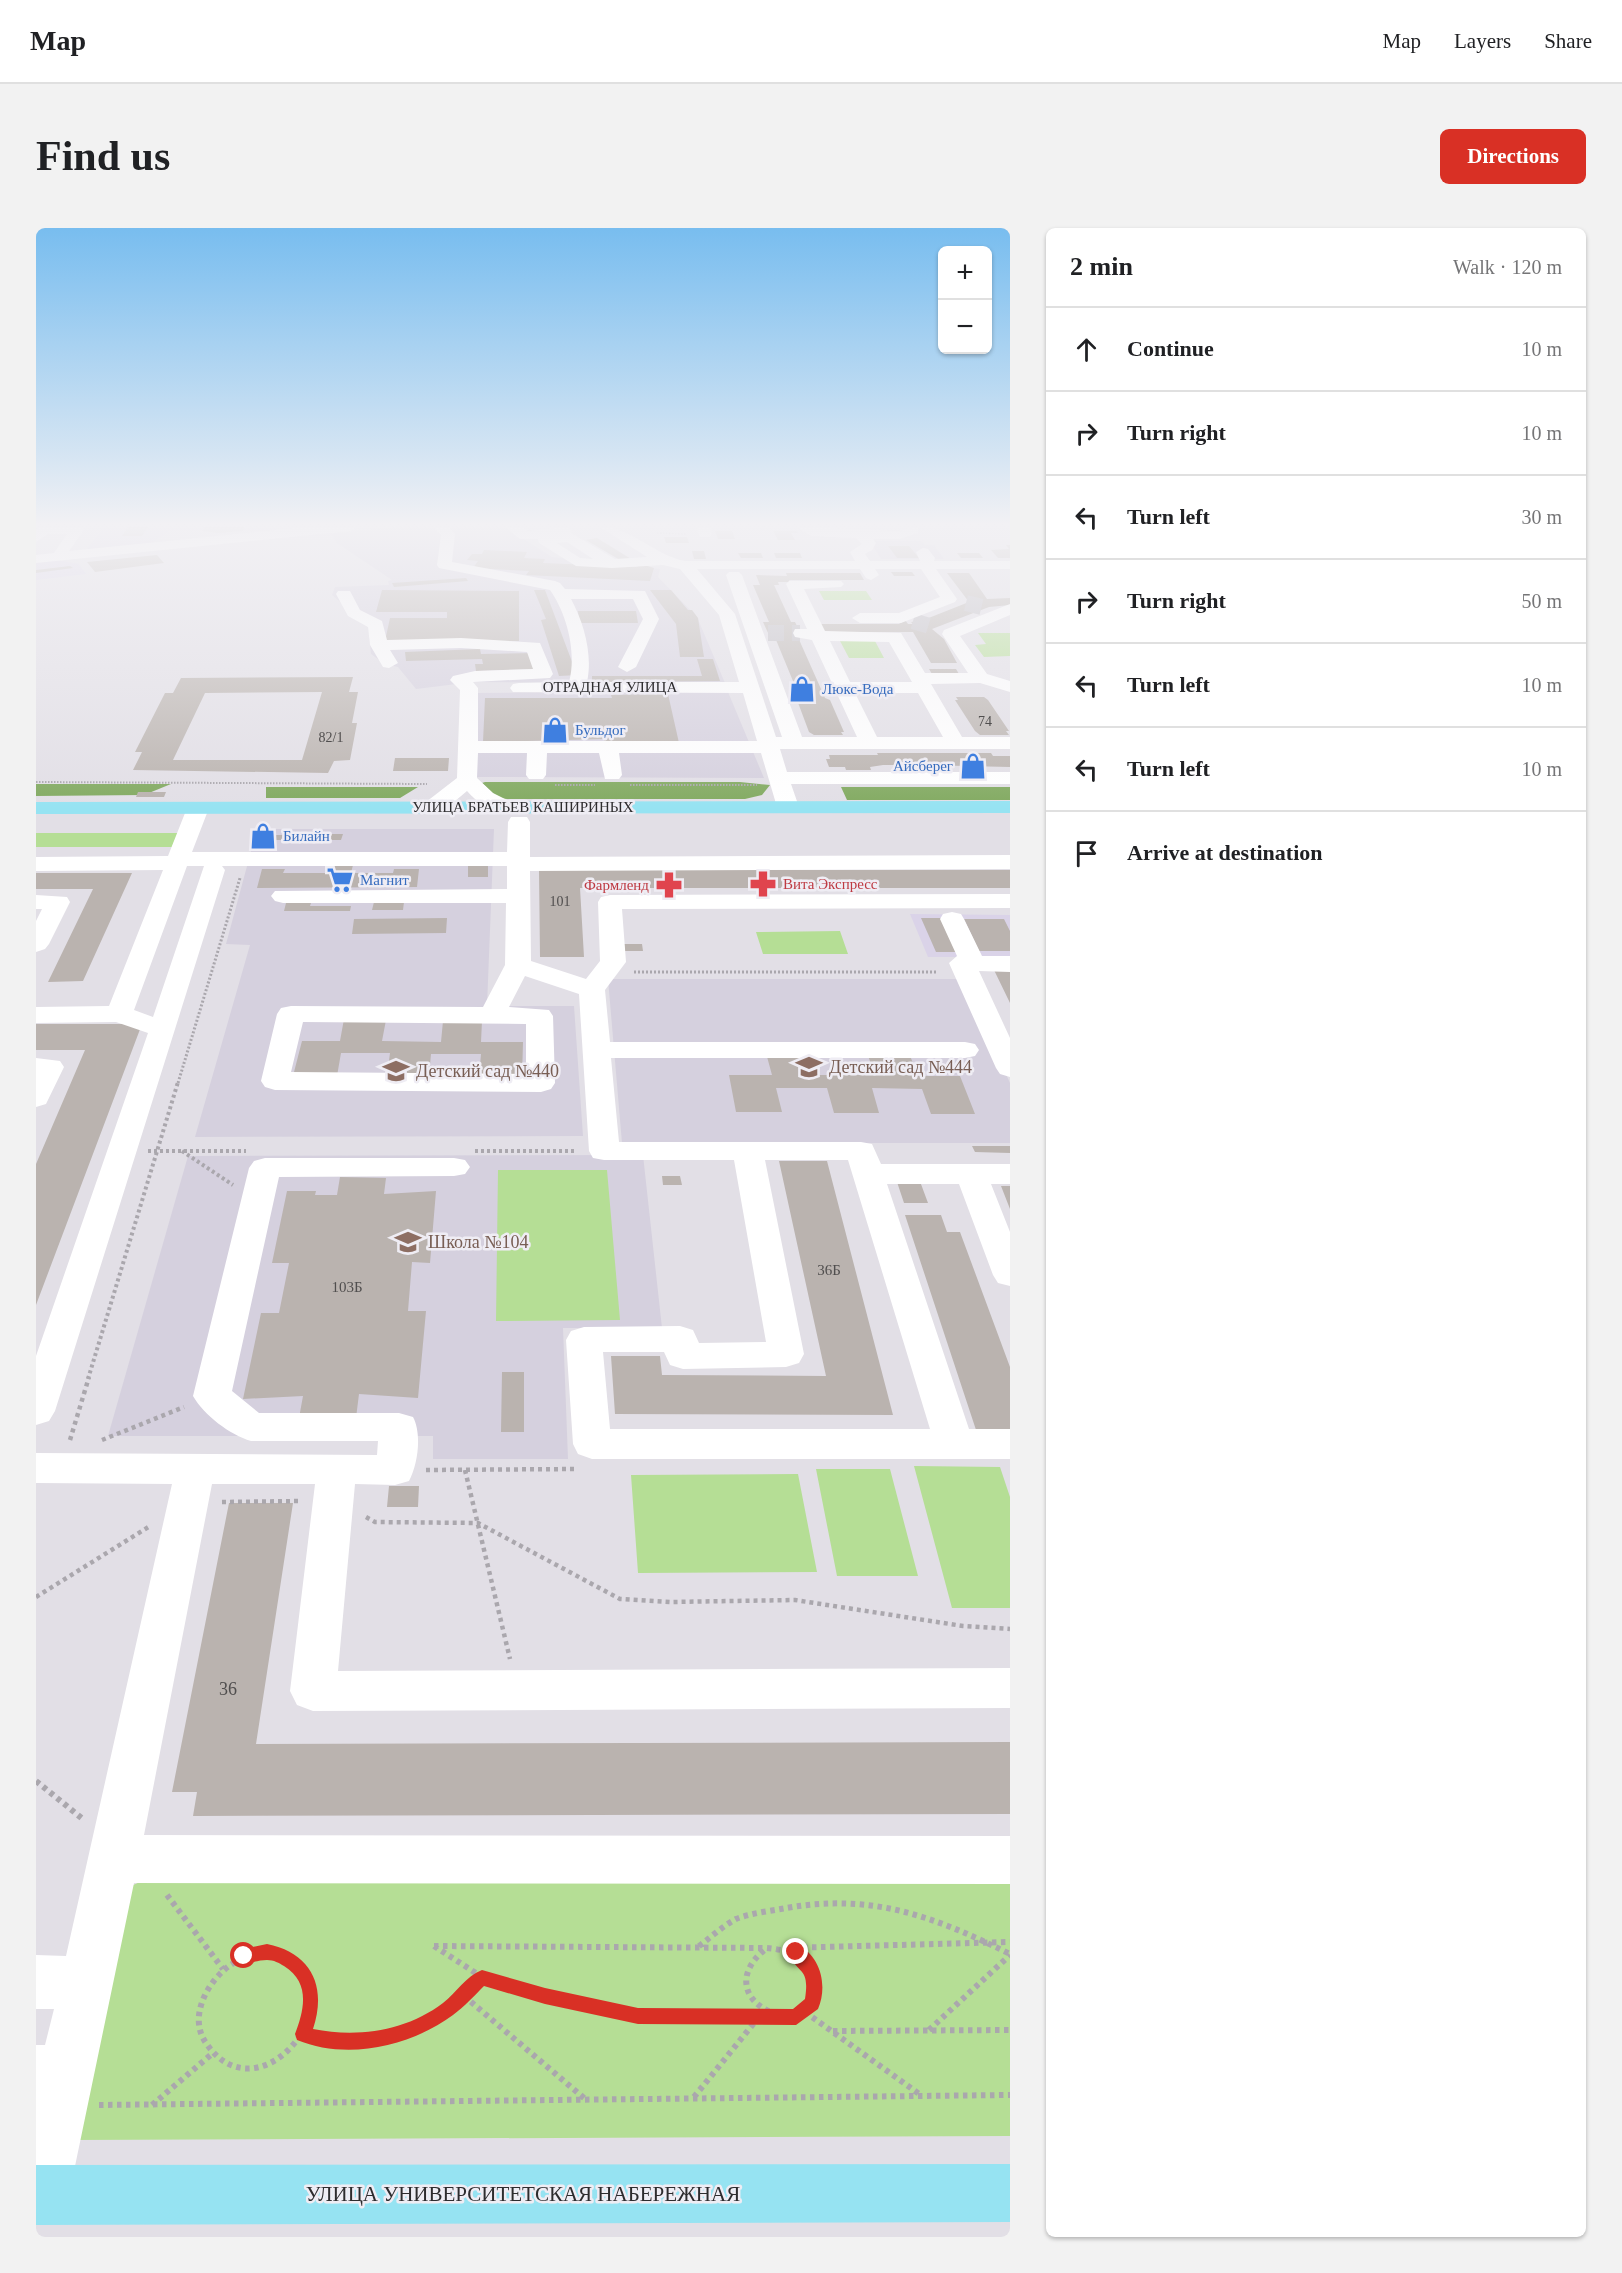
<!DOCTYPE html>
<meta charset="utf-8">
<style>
body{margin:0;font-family:Georgia,serif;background:#f2f2f2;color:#202124}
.controls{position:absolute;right:18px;top:18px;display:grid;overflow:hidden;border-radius:9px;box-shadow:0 2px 4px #0004}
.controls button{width:54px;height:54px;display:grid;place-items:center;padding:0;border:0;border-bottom:2px solid #e0e0e0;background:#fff;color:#202124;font:30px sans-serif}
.stop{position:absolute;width:18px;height:18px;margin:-14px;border:4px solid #d93025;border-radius:50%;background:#fff}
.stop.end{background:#d93025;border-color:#fff;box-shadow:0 2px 6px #0008}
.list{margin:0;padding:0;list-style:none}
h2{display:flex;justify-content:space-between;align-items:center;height:78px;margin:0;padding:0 24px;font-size:26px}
h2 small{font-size:20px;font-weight:400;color:#757577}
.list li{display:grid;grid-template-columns:39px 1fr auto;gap:18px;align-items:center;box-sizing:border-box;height:84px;padding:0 24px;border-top:2px solid #e0e0e0}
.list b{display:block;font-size:22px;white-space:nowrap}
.list em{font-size:20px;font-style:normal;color:#757577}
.icon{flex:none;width:33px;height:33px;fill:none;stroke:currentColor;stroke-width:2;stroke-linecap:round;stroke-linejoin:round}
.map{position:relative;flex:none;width:974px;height:2009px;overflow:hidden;border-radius:9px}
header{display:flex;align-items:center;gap:36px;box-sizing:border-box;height:84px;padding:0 30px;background:#fff;border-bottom:2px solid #e0e0e0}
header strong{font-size:28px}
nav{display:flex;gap:33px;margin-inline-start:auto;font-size:21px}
.intro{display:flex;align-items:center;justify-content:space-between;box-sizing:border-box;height:144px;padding:0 36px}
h1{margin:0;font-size:42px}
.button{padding:15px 27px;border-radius:9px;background:#d93025;color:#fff;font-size:21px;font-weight:700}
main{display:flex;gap:36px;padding:0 36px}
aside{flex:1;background:#fff;border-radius:9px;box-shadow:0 2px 4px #0004}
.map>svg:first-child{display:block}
.built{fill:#d5d0de}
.industrial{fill:#dad3e8}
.green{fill:#b5de95}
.forest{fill:#82aa61}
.building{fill:#bab3af;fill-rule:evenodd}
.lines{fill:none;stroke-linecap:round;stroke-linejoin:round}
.minor-tunnel{stroke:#bebbc1;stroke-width:16;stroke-dasharray:16 8;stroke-linecap:butt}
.path-far5{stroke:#aaa7ad;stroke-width:1.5;stroke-dasharray:1.5 1.5;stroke-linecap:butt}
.path-far4{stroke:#aaa7ad;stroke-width:2;stroke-dasharray:1.5 1.5;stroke-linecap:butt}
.path-far3{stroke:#aaa7ad;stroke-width:3;stroke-dasharray:2 2;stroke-linecap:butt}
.path-far2{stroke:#aaa7ad;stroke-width:4;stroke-dasharray:3 3;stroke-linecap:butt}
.path-far1{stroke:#aaa7ad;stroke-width:4.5;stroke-dasharray:4 4;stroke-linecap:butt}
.path{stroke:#aaa7ad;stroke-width:6;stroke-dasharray:4.5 4.5;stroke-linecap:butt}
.minor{fill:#fff;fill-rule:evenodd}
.major{fill:#96e3f2;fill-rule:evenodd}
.route{fill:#d93025}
.labels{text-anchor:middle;stroke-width:5;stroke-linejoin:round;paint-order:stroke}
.far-number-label{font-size:14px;fill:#504e4e}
.far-street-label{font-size:15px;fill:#2d2c2e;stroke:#efedf4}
.far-shop-label{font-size:15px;fill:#366cbe;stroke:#efedf4;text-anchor:start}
.far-health-label{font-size:15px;fill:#be3a42;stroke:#efedf4;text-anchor:start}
.number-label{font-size:15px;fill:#504e4e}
.education-label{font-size:18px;fill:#785e54;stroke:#efedf4;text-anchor:start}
.near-number-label{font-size:18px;fill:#504e4e}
.near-street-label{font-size:21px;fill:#2d2c2e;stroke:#efedf4}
</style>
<header>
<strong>Map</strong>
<nav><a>Map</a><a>Layers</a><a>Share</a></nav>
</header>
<div class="intro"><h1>Find us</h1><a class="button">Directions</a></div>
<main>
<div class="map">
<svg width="974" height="2009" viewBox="0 0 974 2009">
<rect width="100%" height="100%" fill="#e2dfe6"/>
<path class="built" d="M357,299H469L516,329L624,341L622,349L661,389L689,455L437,454L380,461L362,439L349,436L335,426L332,397L296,367L299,359L353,357L352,353L356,352L301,315L295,306Z
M834,313H885L889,317H898L908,331H845Z
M692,464L728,550L439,549L440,465Z
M221,601H458L451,778H538L547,908L159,909L214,717L190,716Z
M572,751H927L974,855V915H586Z
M607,927L626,1100H527L532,1231H397V1208H72L152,928Z"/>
<path class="industrial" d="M69,299H272L244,302H134L114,316L50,322Z
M15,331L43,336L50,346L0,352V333Z
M874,686L974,687V729H892Z"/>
<path class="green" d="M783,363H830L836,372H788Z
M942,405H974V428L948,429L939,417L950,416Z
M804,413H839L848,430H813Z
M0,605H142L136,619H0Z
M804,703L812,726H727L720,704Z
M462,942H571L584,1092L460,1093Z
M878,1238L964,1239L974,1269V1380H916Z
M780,1241H854L882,1348H801Z
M762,1246L781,1344L602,1345L595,1247Z
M974,1642V1908L31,1912L93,1659L106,1653Z"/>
<path class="forest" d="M449,554H704L734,557L726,567L709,571H471L462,570L446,555Z
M0,556H135L108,567L0,568Z
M230,559H382L364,570H230Z
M805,559H974V572H811Z"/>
<path class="building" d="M92,299H112L106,308H86Z
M168,299H209L207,303L182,305L166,303Z
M679,303H696L699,311H682Z
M737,303H760L762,305H755L759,312H742Z
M628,309H651L653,315H630Z
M561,310L600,334L584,332L550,312Z
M970,317H974V330H962L955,322L973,321Z
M852,318H873L883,330H861Z
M448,322L491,324L488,330L509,331L507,335L602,339L598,337L605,336L618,340L614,353L490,347L493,343L437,340L442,333L431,332L436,326H446Z
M656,323H668L670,331H658Z
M702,325H725L727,330H705Z
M738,325H764L766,330H740Z
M921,325H943L947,330H925Z
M121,327L128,335L59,344L51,334Z
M34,338L37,340L0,345V342Z
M855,344H876L879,348H858Z
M750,345H824L828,352H753L754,354H742L743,357H738L755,394H759L763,402L761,407L789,470L794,472L808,504H805L807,507H778L773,504L761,472L764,470L738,407H733L727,394H733L717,357H724L720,347L751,348Z
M911,345H933L951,371L974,370V377L953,379L896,401L908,411L921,435H895L877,404H786L783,396H863L869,392L872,396H877L875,394L885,393L933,374Z
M430,350L432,353L358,359L356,355Z
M346,362L483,363V413H349L354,390H411V384H340Z
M498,362H509L541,447L523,448L505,392L510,391Z
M614,362H635L652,382H656L662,390L668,429H644L640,396Z
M542,383H600L602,395H543Z
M444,421L445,426L498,425L502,441L440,443L439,436H447L446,431L370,433L369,424Z
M661,431H677L684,453L556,454V448H666Z
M893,441H920L923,446H896Z
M317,449L313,464H322L316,495H321L314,532L298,533L292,545L97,542L106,524H99L129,465H137L145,450ZM286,464L266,532H137L169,465Z
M632,466L643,515H568V511L447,514L449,470H576L575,467Z
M920,469H948L952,472L973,503H970L973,507H944L939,503L919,472H922Z
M841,525H955L957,528H974V539L886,537L887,540H863L862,537H847L834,539L835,542H810L809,539H793L790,531H794L793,527H842Z
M359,530H413L412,543H357Z
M102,564H130L128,569H100Z
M252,606H307L305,612H250Z
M224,607H247L245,612H222Z
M292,637H317L315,645H357L358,641H383L381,659L221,660L226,641H249L247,645H291Z
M432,638H452V649H432Z
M503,642H974V660H544L548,729H504Z
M0,645H96L47,753L12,754L57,661H0Z
M338,674H368L367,682H336Z
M250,675H275L274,678H315L314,683H248Z
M411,690L410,705L316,706L318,691Z
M885,690H906L921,724H900Z
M928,691H968L974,703V723H943Z
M588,716H606L607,723H589Z
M958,742H974V775Z
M308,791L350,792L346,813L405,814L407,793H446L445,814H487L486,849H443L445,826H395L393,848H351L354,825H305L301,848H257L266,813H304Z
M0,796H106L0,1077V936L49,822H0Z
M730,825H772L778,847H839L831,825H873L882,848H924L939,886H895L886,861L836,860L843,885H798L791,860H740L746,884H700L693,847H736Z
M936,918H974V925L939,924Z
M743,933H791L857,1187L579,1186L575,1128H624L626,1147L790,1148Z
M626,948H644L646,957H627Z
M859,948H882L892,975H868Z
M304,949L350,950L348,966L400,963L394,1035L376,1034L372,1083H390L382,1170L323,1166L320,1190H263L267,1168L207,1171L225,1085H243L253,1035H236L251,963H280L279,967H301Z
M965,958H974V981Z
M869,987H905L911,1004H924L974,1139V1210L943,1211Z
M466,1144H488V1204H465Z
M353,1258H383L382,1279H351Z
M193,1275H257L220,1516L974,1514V1586L157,1588L161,1564H136Z"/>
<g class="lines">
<path class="minor-tunnel" d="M930,375L950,380
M877,393L900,400
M732,405H764"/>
<path class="path-far5" d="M621,305L650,306"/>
<path class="path-far4" d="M0,554L391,556
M519,557H559
M594,557H721"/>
<path class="path-far3" d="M598,744H902
M142,855L204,650"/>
<path class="path-far2" d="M112,923H210
M146,923L197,957
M439,923H540
M52,1151L142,854"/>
<path class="path-far1" d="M34,1212L53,1149
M66,1212L148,1179
M390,1242L542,1241
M429,1242L474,1431
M186,1274L266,1273
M330,1289L339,1294L442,1295L584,1371L634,1374L759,1372L927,1398L974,1401
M0,1369L114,1298"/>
<path class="path" d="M0,1553L48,1592
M131,1667L187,1741
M398,1718L446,1749L509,1768L602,1788L738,1789
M398,1718L731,1720
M663,1718C675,1709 687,1698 700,1691C715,1685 734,1683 750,1680C836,1665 897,1688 974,1726
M731,1720C754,1722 779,1730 779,1758C779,1763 778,1772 775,1777C772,1781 764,1785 760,1789C715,1788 690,1751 731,1720Z
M749,1720L974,1714
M231,1724C240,1728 254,1731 260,1737C311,1786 219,1888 170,1815C151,1788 173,1751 196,1736C207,1729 219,1727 231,1724Z
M428,1768L548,1870
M769,1784L886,1868
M893,1802L974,1727
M797,1803L974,1802
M267,1806C345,1819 389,1803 446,1749
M658,1869L722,1790
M63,1877L974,1867
M116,1877L177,1825"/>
<path class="minor" d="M3,299H46L48,302L33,323L269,299H321L314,303L0,335V327L18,325L31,306H12L0,314V302Z
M397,299H413L419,306L416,334L519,353L524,355L529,361L609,363L623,391L600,439L591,444L582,439L607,391L597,371H535C548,395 557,427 551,454H703L683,387L644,341L627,337L576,340L540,338L503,315L502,311H484L469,299H486L492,303L531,299L536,303L535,305L579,331L611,329L564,299C596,299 618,327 649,333H819L814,324L826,316L820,310L775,308L761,299L862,303L882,299V305L863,311H837L840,315L836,322L829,326L834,333H884L880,324L887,320L892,321L899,330L898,333H974V341H900L921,371L919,374L865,395H824L816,390L824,385H863L904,369L885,341H839L843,347L835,352L830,350L824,341H661L699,386L740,509H746L690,347L693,344H703L706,347L766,509H821L776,412L759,409L757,405L759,401H771L750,356L753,353H805L808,356L805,359L768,361L789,403L865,405L889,445H932L906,406L908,402L974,376V387L924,408L951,446L974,453V464L944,455L895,456L926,509H974V521H744L751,544H974V556H755L763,579L760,584H744L741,579L725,525H583L586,547L583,551H569L563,525H511L510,547L507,551H493L490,547L491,525H442L441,550L457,565L475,574L478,579L475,584C457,588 442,575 431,563L406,584H390L387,579L390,574L421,550L424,462L414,452L417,448L439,443L497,441L491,424L425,420L354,422L362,435L353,440L347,439L334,417L332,399L312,388L300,366L302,363H314L324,382L346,393L351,412L425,410L504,415L517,446L514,450L437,454L442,460V513H721L707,465L477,464L474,460L477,456L483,455L533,454C541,425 531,386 514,362L403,340L401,337L405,307ZM531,314L557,331L544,330L521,315ZM794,413L853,414L876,454H814ZM819,465H882L907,509H841Z
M660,299H674L676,306L674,309H664Z
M162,574L170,575L173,580L156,624H471L472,594L475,589H491L494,594V629L974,627V641L494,643L495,733L550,751L564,733L562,674L565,669L574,667L974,666V680L586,681L590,734L569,762L574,814H929L939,816L943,822L939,828L929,830H575L583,914H825L836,916L845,936H974V956H955L974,1004V1058L962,1055L957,1047L923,956H851L933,1201H974V1231H556L542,1226L537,1216L530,1112L535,1103L548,1099L644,1098L657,1102L663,1115L730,1114L698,932H568L557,930L553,923L543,766L489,748L473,779L513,782L517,788L519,855L515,861L505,864L239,862L229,859L225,853L241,786L245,780L255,778L447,779L469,737L470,675H247L239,673L235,668L239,663L471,661V638H186L189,642L19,1183L13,1193L0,1197V1128L112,805L80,794L0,795V779L73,778L127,642L0,643V629L132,628L151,580L154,575ZM151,638H168L117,789L98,782ZM267,794L490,796V846L255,844ZM729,932H812L894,1201H574L567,1124H628L634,1137L647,1141L750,1139L763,1135L768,1126Z
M0,667L31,669L34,674L13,716L9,721L0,724V693L6,681H0Z
M916,684L925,686L928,691L946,728H974V744L943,743L974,810V849L964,846L960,840L913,735L921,728L904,691L907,686Z
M0,830L24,833L28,839L10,876L0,879Z
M229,930H418L429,932L434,939L429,946L418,948L243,949L196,1163L223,1185H363L377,1189C386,1206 382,1236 373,1253L359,1257L319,1256L302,1443L974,1440V1480L277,1483L261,1477L254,1463L279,1256H176L108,1607L974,1608V1656L98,1655L33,1967L24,1988L3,1997L0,1995V1817H9L18,1781H0V1727L30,1728L136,1256L0,1255V1225L341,1227L342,1213H215C194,1207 168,1187 157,1168L213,940L218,933Z"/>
<path class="major" d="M974,573V585L0,586V574Z
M974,1936V1994L0,1997V1937Z"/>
</g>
<linearGradient id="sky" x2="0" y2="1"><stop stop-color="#78bdef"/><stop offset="0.51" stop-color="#f2f1f4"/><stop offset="1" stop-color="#f2f1f4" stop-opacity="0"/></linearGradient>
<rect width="974" height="581" fill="url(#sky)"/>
<path class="route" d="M231,1716C276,1725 291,1759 277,1801C322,1810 370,1803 407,1775C420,1765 430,1748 446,1742L509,1760L602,1780L757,1781L769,1771C774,1738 762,1748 752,1724L755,1718L760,1716C785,1727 792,1758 782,1781L760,1797L602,1796L509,1776L448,1758C438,1768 428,1779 417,1787C375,1818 312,1833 261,1812L259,1806C268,1782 275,1755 248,1738C243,1735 238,1732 231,1732C221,1732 212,1737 203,1733L200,1728L203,1722Z"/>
<defs>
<g id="shop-bare" transform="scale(2.07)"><path d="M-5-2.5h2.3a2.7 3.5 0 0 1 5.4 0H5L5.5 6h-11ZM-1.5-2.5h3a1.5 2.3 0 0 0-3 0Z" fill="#3f7fe0" stroke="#efedf4" stroke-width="2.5" paint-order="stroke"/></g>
<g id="supermarket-bare" transform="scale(2.07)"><path d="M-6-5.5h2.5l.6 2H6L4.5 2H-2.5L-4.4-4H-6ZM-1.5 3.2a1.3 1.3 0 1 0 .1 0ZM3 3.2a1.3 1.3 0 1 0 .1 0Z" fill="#3f7fe0" stroke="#efedf4" stroke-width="2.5" paint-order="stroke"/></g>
<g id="pharmacy-bare" transform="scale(2.07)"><path d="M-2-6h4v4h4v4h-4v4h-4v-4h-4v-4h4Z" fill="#e0444e" stroke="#efedf4" stroke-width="2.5" paint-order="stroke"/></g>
<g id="school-bare" transform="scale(2.07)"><path d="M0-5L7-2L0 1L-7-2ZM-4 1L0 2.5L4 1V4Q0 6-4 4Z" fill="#8d6e63" stroke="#efedf4" stroke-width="2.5" paint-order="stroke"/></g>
</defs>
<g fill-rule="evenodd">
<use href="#shop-bare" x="766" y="461"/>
<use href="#shop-bare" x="519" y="502"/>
<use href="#shop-bare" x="937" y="538"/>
<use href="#shop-bare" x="227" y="608"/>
<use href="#supermarket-bare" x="304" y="652"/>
<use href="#pharmacy-bare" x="727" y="656"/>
<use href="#pharmacy-bare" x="633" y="657"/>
<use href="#school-bare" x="773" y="839"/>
<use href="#school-bare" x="360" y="843"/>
<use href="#school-bare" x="372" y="1014"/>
</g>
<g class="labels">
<g class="far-number-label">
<text x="949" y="498">74</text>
<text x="295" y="514">82/1</text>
<text x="524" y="678">101</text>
</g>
<g class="far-street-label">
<text x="574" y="464">ОТРАДНАЯ УЛИЦА</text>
<text x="487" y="584">УЛИЦА БРАТЬЕВ КАШИРИНЫХ</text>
</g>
<g class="far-shop-label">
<text x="786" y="466">Люкс-Вода</text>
<text x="539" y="507">Бульдог</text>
<text x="917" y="543" text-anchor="end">Айсберег</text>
<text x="247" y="613">Билайн</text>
<text x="324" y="657">Магнит</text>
</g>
<g class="far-health-label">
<text x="747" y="661">Вита Экспресс</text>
<text x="613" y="662" text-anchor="end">Фармленд</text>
</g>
<g class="number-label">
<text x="793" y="1047">36Б</text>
<text x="311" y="1064">103Б</text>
</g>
<g class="education-label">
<text x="793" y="845">Детский сад №444</text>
<text x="380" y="849">Детский сад №440</text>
<text x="392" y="1020">Школа №104</text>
</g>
<g class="near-number-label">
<text x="192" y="1467">36</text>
</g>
<g class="near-street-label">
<text x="487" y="1973">УЛИЦА УНИВЕРСИТЕТСКАЯ НАБЕРЕЖНАЯ</text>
</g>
</g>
</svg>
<div class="controls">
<button>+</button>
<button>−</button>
</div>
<div class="stop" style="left:208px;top:1728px"></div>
<div class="stop end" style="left:760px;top:1724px"></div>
</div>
<aside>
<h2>2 min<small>Walk · 120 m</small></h2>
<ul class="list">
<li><svg class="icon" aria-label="ahead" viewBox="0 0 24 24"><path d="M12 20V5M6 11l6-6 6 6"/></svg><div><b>Continue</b></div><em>10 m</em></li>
<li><svg class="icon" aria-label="right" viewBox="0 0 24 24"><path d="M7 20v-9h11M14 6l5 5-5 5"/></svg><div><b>Turn right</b></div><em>10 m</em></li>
<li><svg class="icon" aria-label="left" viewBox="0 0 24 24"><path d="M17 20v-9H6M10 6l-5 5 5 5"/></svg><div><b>Turn left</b></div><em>30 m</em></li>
<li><svg class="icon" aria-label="right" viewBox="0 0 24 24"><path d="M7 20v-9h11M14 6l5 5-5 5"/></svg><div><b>Turn right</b></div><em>50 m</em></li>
<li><svg class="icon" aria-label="left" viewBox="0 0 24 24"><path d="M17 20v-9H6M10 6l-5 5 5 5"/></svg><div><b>Turn left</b></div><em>10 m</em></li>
<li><svg class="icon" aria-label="left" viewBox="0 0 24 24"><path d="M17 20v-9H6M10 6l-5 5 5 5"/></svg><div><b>Turn left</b></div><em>10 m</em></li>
<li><svg class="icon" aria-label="arrive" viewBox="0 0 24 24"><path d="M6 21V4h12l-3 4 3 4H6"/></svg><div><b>Arrive at destination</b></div></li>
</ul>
</aside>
</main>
